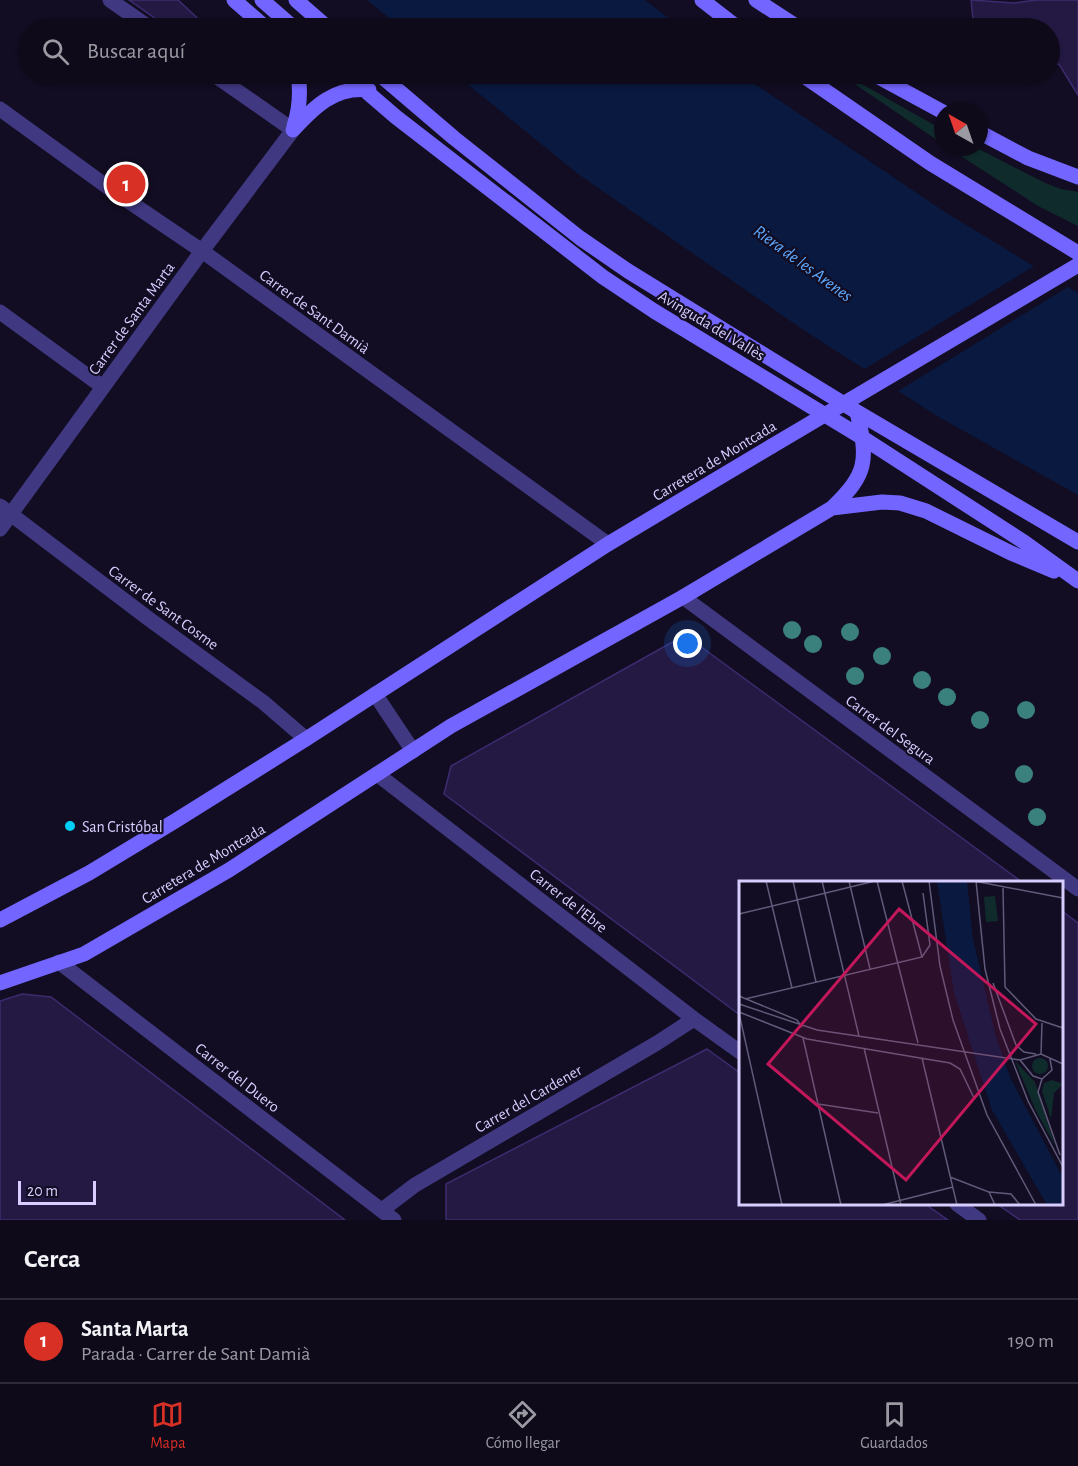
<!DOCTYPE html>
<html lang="es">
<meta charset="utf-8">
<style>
body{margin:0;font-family:"Alegreya Sans",sans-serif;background:#171323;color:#f1f3f6}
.compass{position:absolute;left:934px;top:102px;width:54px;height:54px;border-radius:50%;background:#0e0a1a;box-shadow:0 2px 4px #0004;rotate:320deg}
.scale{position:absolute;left:18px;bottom:15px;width:78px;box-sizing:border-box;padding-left:6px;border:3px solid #d7ceff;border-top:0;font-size:16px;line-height:21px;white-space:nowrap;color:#d7ceff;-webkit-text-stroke:4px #120d22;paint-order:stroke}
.you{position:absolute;left:688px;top:644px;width:21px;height:21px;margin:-15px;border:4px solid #fff;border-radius:50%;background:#1a73e8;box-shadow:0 0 0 9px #1a73e833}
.badge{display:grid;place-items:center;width:39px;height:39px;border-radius:50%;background:#d93025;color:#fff;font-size:20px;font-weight:700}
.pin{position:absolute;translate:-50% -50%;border:3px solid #fff;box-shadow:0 2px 6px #0006}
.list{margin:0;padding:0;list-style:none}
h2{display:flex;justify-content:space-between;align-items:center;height:78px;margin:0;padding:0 24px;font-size:26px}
h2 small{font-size:20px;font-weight:400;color:#9b9aa2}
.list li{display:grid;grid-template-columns:39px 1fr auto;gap:18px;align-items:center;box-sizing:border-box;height:84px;padding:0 24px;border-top:2px solid #2e2b39}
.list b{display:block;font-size:22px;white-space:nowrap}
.list p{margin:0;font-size:20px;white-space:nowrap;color:#9b9aa2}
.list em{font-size:20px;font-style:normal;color:#9b9aa2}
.icon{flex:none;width:33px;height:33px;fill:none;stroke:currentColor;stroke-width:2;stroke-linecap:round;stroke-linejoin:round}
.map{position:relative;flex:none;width:1078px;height:1220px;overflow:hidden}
.search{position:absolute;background:#0e0a1a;box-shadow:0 2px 4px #0004;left:18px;right:18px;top:18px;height:66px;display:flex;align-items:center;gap:15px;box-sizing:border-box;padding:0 21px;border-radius:33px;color:#9b9aa2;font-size:22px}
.sheet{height:162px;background:#0e0a1a}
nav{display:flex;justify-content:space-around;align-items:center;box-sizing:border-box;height:84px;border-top:2px solid #2e2b39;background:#0e0a1a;font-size:16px;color:#9b9aa2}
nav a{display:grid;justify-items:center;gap:3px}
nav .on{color:#d93025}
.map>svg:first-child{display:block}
.green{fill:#102b2c}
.water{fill:#09193f}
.pier{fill:#120d22}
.building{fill:#241943;stroke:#3d2b6f;stroke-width:1.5}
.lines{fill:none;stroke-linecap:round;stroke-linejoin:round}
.street{stroke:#403881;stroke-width:15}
.secondary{stroke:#7365ff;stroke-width:15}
.secondary-bridge{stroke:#7365ff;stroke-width:15}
.tree{fill:#3a807d}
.poi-dot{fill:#00d0f9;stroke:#120d22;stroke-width:2}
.labels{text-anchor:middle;stroke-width:4.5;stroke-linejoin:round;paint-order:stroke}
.street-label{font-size:16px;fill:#d7ceff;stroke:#120d22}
.poi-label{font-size:16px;fill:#d7ceff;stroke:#120d22;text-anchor:start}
.water-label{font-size:18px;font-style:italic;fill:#5ca9ff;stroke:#120d22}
.inset-road{fill:none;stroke:#615a7a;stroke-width:1.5}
.view{fill:#c2185b;fill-opacity:0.15;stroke:#c2185b;stroke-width:3}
.inset-edge{fill:none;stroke:#d7ceff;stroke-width:3}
</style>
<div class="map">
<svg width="1078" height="1220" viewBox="0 0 1078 1220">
<rect width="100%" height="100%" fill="#120d22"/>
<path class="green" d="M840,74H844L943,130V144Z
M947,147H975L1043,182L1061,189L1078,192V226L1038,206Z"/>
<path class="water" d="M367,0H645L682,28H401Z
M455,74H740L945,212L1078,293V495L937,416L802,329L578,174Z"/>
<path class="pier" d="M1036,265L1071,285L895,393L861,371Z"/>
<path class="building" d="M129,0H178L208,28H169Z
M971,0L1014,3L1036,0H1078V95L1059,64L1050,65V28H974Z
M685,635L1022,882H740V1015L444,794L451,766Z
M1062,911L1078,923V1220H1020L997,1204H1062Z
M22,994L51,997L345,1220H0V1001Z
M707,1049L740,1073V1204H925L948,1220H446V1184Z"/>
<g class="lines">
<path class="street" d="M110,0L150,28
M0,109L109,188L202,251L608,544
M0,312L103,387
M0,506L149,619L263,702L306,739
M0,529L202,251L293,130L213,74
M683,597L1078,889
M375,694L413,751
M377,774L694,1019L740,1052
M59,962L394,1220
M957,1204L979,1220
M382,1210L415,1185L657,1043L694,1019"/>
<path class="secondary" d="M234,0L266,28
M262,0L294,28
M296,0L328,28
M702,0L738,28
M756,0L799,28
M346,74L396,117L603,277L654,311L863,438L1024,542L1078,581
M379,74L454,138L580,238L628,271L857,412L1078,542
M801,74L930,163L1078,253
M873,74L943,112
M294,126C300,108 301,93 298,74
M293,130C314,107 335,86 369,90
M979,132L1028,158L1078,177
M832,508L882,502L900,503L926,511L1011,553L1054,571
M0,920L89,873L175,821L306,739L608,544L772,446
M0,983L84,954L229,870L451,726L683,597L832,508C868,473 868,461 857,412"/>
<path class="secondary-bridge" d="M772,446L1078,265"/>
</g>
<g class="tree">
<circle cx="792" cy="630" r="9"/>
<circle cx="850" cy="632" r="9"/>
<circle cx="813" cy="644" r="9"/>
<circle cx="882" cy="656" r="9"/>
<circle cx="855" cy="676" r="9"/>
<circle cx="922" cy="680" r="9"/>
<circle cx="947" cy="697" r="9"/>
<circle cx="1026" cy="710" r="9"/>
<circle cx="980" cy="720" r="9"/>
<circle cx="1024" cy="774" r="9"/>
<circle cx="1037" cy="817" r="9"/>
</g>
<circle class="poi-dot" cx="70" cy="826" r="6"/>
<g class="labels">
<g class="street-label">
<text transform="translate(315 311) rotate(36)" y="6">Carrer de Sant Damià</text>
<text transform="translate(131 318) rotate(-54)" y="6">Carrer de Santa Marta</text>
<text transform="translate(712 325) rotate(31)" y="6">Avinguda del Vallès</text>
<text transform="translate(714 460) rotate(-31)" y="6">Carretera de Montcada</text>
<text transform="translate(164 607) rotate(36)" y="6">Carrer de Sant Cosme</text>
<text transform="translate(891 729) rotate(36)" y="6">Carrer del Segura</text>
<text transform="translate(203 863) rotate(-31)" y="6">Carretera de Montcada</text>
<text transform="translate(569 900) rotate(38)" y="6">Carrer de l'Ebre</text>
<text transform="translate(238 1077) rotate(38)" y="6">Carrer del Duero</text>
<text transform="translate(528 1098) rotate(-30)" y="6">Carrer del Cardener</text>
</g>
<g class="poi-label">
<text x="82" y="832">San Cristóbal</text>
</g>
<g class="water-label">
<text transform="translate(803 263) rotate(36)" y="6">Riera de les Arenes</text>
</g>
</g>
<g transform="translate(739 881)">
<rect width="324" height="324" fill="#120d22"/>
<path d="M256,15L259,40L247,41L245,16ZM293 185a8 8 0 1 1 16 0a8 8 0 1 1-16 0ZM276,180L296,201L316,265L297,230ZM313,199L324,203L315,212L312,238L303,210L305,202Z" fill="#102b2c"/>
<path d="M198,0H228L234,58L257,156L271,196L324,297V324H308L253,229L215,112Z" fill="#09193f"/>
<path class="inset-road" d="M27,0L53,107M54,0L77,101M83,0L120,155M110,0L131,88M138,0L179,162M190,0L201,85L214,139L248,234L297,324M235,0L324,17M237,0L246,88L261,148L289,220L324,286M264,7L266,106L297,138L324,147M0,33L136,0M183,76L191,64L184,12M254,102L277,164L285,171L297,173M0,115L58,139L63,146M6,118L183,76L163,0M0,123L78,149L281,179L302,173L324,183M0,131L68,158L211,182M0,132L43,324M64,157L102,324M125,167L162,324M302,173L303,142M183,177L218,324M281,179L294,195L303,198L313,189L311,178M211,182L221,188L235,217M303,198L299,211L321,274M79,223L139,232M211,296L250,311L256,324M250,311L272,313L281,324M143,324L214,306"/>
<path class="view" d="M160,28L297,143L167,299L29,183Z"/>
<rect width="324" height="324" class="inset-edge"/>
</g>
</svg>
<svg class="compass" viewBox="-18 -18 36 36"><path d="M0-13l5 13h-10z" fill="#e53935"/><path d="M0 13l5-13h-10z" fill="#9b9aa2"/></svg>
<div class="scale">20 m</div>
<div class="you"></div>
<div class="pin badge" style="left:126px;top:184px">1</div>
<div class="search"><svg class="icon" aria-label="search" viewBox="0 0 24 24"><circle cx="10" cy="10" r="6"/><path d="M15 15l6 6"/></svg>Buscar aquí</div>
</div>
<section class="sheet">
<h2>Cerca<small></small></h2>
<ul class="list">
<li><span class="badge">1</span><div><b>Santa Marta</b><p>Parada · Carrer de Sant Damià</p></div><em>190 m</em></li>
</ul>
</section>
<nav>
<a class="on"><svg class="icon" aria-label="map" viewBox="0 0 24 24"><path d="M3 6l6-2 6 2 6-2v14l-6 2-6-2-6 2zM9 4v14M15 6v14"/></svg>Mapa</a>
<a><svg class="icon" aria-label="directions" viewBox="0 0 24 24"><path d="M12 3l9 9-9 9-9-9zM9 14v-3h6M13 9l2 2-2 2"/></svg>Cómo llegar</a>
<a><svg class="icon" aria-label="saved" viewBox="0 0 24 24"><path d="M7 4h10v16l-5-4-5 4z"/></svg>Guardados</a>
</nav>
